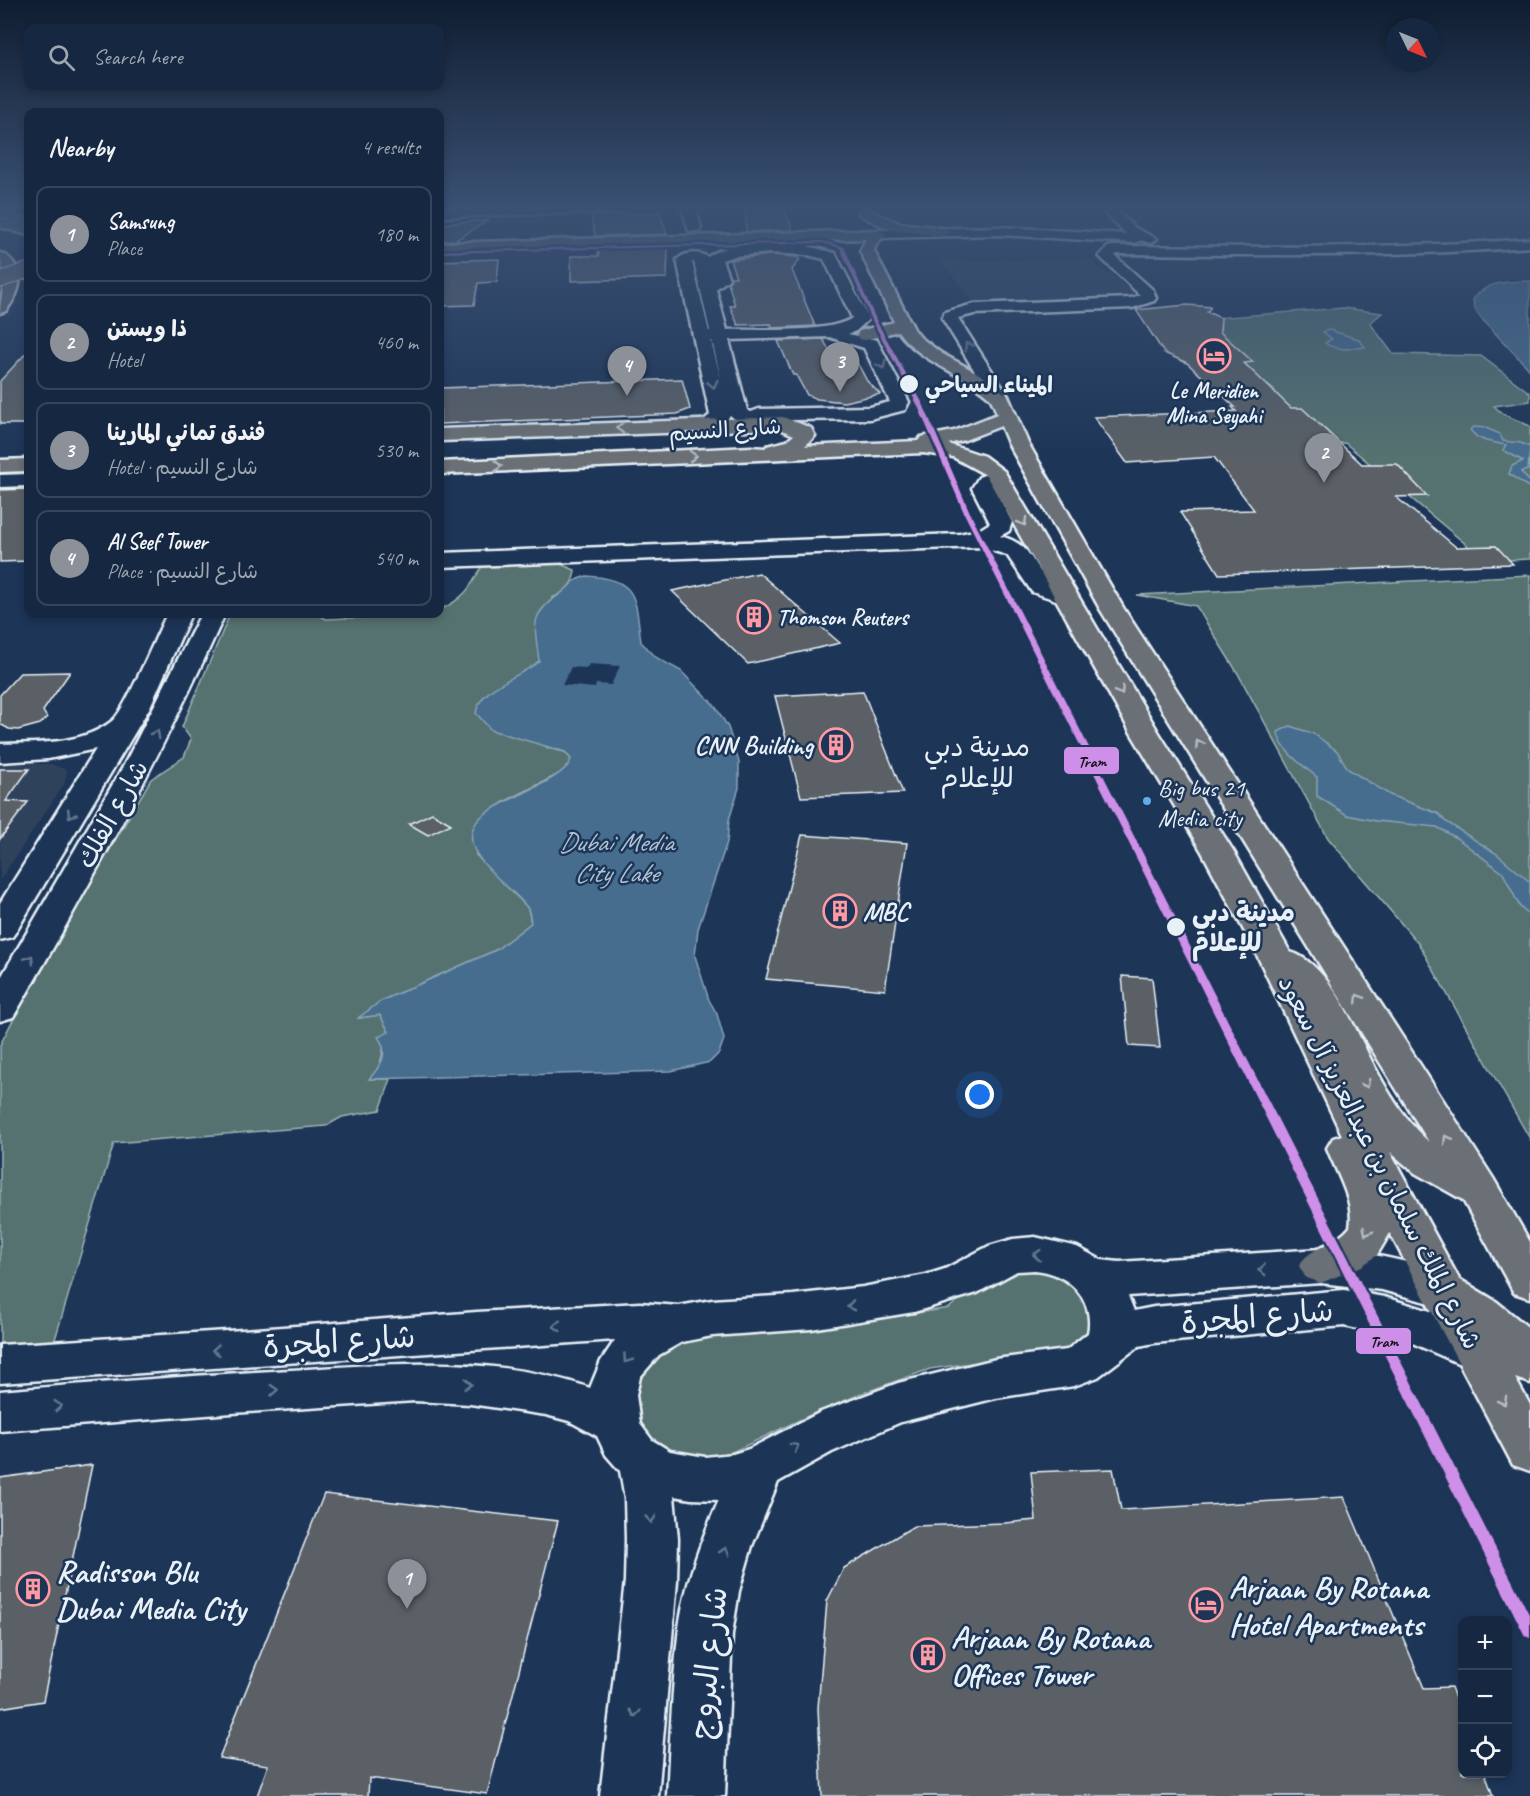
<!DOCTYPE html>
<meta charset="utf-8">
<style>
body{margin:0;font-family:Caveat,"Playpen Sans Arabic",sans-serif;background:#23344c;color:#f1f3f6}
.controls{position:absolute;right:18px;bottom:18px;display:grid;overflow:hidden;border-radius:12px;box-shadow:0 3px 9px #0003}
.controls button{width:54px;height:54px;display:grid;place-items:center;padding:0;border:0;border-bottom:2px solid #35445a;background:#162841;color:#f1f3f6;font:30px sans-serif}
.compass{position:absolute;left:1386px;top:18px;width:54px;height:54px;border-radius:50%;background:#162841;box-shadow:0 3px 9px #0003;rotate:133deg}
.you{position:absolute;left:980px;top:1095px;width:21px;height:21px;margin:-15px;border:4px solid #fff;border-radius:50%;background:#1a73e8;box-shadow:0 0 0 9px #1a73e833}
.badge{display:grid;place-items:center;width:39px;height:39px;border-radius:50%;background:#8c9099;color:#fff;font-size:20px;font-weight:700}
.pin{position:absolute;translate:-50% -50px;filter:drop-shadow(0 2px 3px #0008)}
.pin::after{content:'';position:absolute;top:32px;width:21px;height:18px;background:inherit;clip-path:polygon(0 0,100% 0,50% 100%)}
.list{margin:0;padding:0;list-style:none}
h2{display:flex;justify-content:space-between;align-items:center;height:78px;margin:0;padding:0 24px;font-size:26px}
h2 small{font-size:20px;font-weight:400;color:#9ea6b1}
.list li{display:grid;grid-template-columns:39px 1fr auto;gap:18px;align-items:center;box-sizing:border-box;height:96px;margin:0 12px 12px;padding:0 12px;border:2px solid #35445a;border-radius:12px}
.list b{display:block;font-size:22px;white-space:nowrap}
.list p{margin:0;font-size:20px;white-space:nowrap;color:#9ea6b1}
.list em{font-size:20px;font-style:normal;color:#9ea6b1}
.icon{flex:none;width:33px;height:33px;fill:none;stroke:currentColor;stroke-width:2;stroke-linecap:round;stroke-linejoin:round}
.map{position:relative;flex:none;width:1530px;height:1796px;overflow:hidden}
.search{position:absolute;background:#162841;box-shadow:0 3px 9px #0003;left:24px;top:24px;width:420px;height:66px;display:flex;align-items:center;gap:15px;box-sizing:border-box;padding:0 21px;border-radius:12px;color:#9ea6b1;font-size:22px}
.panel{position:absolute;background:#162841;box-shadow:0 3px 9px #0003;left:24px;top:108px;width:420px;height:510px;border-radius:12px}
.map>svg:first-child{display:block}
.built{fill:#2f425c}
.green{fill:#56726f;stroke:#9fb2b4;stroke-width:1.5}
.water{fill:#466d8e;stroke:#87a2b8;stroke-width:1.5}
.pier{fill:#1d3557}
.building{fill:#5a6066;stroke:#e8f1f8;stroke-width:1.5}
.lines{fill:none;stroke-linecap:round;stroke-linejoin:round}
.minor-casing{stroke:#e8f1f8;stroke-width:5}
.major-casing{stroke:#e8f1f8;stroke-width:5}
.highway-casing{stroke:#e8f1f8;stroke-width:5}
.minor{fill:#1d3557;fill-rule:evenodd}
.major{fill:#6b6f75;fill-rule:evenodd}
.highway{fill:#6b6f75;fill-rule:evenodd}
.highway-bridge-casing{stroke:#e8f1f8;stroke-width:17;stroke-linecap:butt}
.highway-bridge{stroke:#6b6f75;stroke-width:15}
.tram-1-casing{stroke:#1d3557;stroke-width:5}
.tram-1{fill:#ce8fe9;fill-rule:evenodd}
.oneway{stroke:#64778f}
.oneway2{stroke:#b6bdc4}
.stop-dot{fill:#e8f1f8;stroke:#1d3557;stroke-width:2}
.bus-dot{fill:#60acee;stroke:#1d3557;stroke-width:2}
.labels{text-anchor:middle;stroke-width:5;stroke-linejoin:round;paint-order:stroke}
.far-stop-label{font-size:22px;font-weight:bold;fill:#e8f1f8;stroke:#1d3557;text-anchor:start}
.far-poi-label{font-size:22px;font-weight:bold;fill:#e8f1f8;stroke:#1d3557}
.far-street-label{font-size:22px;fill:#e8f1f8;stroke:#1d3557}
.bus-label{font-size:24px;fill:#e8f1f8;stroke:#1d3557;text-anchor:start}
.poi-label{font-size:26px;font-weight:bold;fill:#e8f1f8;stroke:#1d3557;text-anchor:end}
.street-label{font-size:26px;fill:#e8f1f8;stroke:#1d3557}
.stop-label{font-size:26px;font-weight:bold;fill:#e8f1f8;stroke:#1d3557;text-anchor:start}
.neighbourhood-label{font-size:27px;fill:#e8f1f8;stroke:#1d3557}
.water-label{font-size:27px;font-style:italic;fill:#afc3d3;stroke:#1d3557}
.near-street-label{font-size:32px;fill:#e8f1f8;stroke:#1d3557}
.near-poi-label{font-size:32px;font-weight:bold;fill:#e8f1f8;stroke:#1d3557;text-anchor:start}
.line-badge{stroke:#1d3557;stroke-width:2}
.pale-badge-label{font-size:16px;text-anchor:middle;font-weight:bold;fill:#111}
</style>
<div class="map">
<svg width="1530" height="1796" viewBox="0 0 1530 1796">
<rect width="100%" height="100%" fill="#1d3557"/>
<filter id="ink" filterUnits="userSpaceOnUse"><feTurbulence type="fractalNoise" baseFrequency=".0167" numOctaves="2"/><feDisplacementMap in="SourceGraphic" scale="12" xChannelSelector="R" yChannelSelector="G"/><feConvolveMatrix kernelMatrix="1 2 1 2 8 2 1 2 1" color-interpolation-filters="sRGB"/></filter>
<g filter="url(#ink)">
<path class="built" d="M1089,260L1139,295L1130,301L988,306L974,302L941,261Z
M0,764H51L67,770L65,783L0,880Z"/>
<path class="green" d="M1343,308L1382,313L1370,323L1393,354L1481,356L1530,393V401L1494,406L1503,414L1530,426V559L1486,561L1345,443L1300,445L1308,436L1274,390L1261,380L1201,319Z
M555,562L575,570C574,584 564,593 552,598L539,661L528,670L509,680L547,748L565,752L571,759L570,765L561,773L504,802L479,819L476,855L528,908L531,923L496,950L381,1001L359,1018L380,1015L389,1032C378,1052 388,1058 370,1079H391L380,1110L342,1117L326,1126L114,1143L53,1346H0V1045L32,983L151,779L184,757L191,739L182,727L230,614H318L326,619L440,614V610C464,598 469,590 482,566Z
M1530,575V1139L1418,943L1328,838L1237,672L1196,606L1137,595Z
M1040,1266L1093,1294L1091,1334L1078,1348L1017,1363H971L930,1369L863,1393L808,1416L728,1454L695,1460L670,1450L650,1437L632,1410V1384L668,1345L715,1332L802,1331L949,1308C977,1283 1002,1270 1040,1266Z"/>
<path class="water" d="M1530,281V370L1479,316L1474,307L1473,299C1489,280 1508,282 1530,281Z
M1329,330L1358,339L1365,347C1352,349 1336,351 1325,343L1332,339L1323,332Z
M1473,427L1486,428L1500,434L1503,441L1521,443L1530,447L1528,470L1521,472L1530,482V488L1509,474L1512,466L1523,461L1503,450L1506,445L1486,441L1477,437L1470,430Z
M587,576C639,579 635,598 641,642L657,658L681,671L715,706L728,727L739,762V788L729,820L727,842L698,929L695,956L709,1000L717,1014L724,1039L719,1053L710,1062L671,1071L369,1079C381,1066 390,1053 378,1037L389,1032L380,1015L358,1018L381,1001L496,950L531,923C530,917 530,910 526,906C511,885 449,850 480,818C499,799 566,781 571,759L565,752L491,730L476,713C481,685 520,678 539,661C535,626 528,615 560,594C572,586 570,580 587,576Z
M1290,726L1314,734L1337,751L1348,769L1390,795L1439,814L1445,821L1497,854L1530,882V916L1520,907L1503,873L1458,839L1437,827L1376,821L1347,815L1317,796V777C1304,766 1280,751 1278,732Z"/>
<path class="pier" d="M589,664L620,666L611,685L596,684L595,688L562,685L571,667L587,668Z"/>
<path class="building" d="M745,208H783L793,230L746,232Z
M660,213L667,234L595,236L591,215Z
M489,220L456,240L440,241V224Z
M668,247L667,278L571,281V256H599L597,249Z
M770,255L796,257L800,259L792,270L815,326L773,328L771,324L738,325L730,306H735L728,282L731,277H736L730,260Z
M499,259L497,282L478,283L474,305L440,306V261Z
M1187,305L1211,307L1207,312L1221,318L1220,332L1253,362L1244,363L1291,408H1302L1362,464H1397L1427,496L1396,497L1456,547L1496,546L1513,564L1219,574L1180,512L1254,510L1214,457L1127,463L1094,417L1236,411L1232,407H1235L1187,363L1164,353L1136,310Z
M823,339L829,350L850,349L867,381L880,394L844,402L817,399L807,395L796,375H793L778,341Z
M28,351V424H0V381Z
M682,379L690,409L677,414L440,424V388Z
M28,489V561L0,562V490Z
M759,573L840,643L748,664L672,591Z
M70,672L43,711L47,718L40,724L18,730L9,729L0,724V695L20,673Z
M863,691L903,793L801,797L775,696Z
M0,769H29L6,801L28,802L0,839Z
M432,813L451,824L428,835L409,824Z
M802,835L907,843L885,990L766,979Z
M1122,976L1152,978L1160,1048L1129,1046Z
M92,1465L43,1701L0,1708V1478Z
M1113,1469L1121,1510L1344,1497L1424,1688L1451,1687L1462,1717V1773H1485L1493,1796H822L818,1708L827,1601L844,1568L914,1526L1005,1523L1036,1520L1031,1472Z
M324,1494L558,1521L487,1794L369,1778L368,1796H257L268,1765L219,1758Z"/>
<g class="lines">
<g class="minor-casing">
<path id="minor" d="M17,208H28V216L14,215L12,212Z
M607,208L601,212L440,217V209Z
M682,208H696L701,228L699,231H689Z
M1100,208H1114L1135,228L1157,239L1150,243L1141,240L1135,243L999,235L879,238L872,234L879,230L999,227L1126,234Z
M1530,239V247C1393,258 1254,255 1117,254L1115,256L1153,290L1156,298L1154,301L1132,308L974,314L958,318L1008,396L1006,400H992L990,396L942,318L945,312L974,304L1131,298L1140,295L1099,256L1108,247L1113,246C1252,247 1391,249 1530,239Z
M770,245L807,246L835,253L869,319L856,331L848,334L877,340L909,402L905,410L870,419L791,420L793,423L790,427C773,431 742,427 730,415C724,426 714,432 701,429L698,425L710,415L677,260C684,252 698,251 708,257C723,244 751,245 770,245ZM770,253L807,255L824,259L852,318C830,334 756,329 727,330L716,289L729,279L722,260L735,256ZM692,262H694L710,331H709ZM829,337L864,348L890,402L870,407L759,409L751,412L747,410L729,340ZM711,341H712L721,379Z
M997,470L1004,472L1007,476L994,488L1012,522L1009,531L1000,536C1033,545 1028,560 1048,580C1056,588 1070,586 1077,596L1074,601L1065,603L1032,592L1007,555L981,547L440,567V553L959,534L979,530L990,523L972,488L979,477Z
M28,474V486L0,487V475Z
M167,614H191L150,707L17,930L12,937L0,940V903L96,749L48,759L0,762V744C36,743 82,745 112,721C125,712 157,633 167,614Z
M201,614H225C164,750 93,880 18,1009L13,1017L0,1021V979L124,765Z
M1035,1237L1077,1247L1101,1260L1119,1262L1321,1249C1368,1251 1412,1262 1457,1277L1463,1289L1457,1301L1441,1306L1382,1290L1321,1283L1128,1296L1134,1311L1154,1307L1344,1290L1384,1297L1430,1311L1492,1339L1499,1352L1492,1365L1476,1371L1401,1338L1344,1326L1154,1343L1139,1346L1098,1377L1074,1386L996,1398L901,1422L832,1452L778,1482L752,1546L739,1591L732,1634L725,1796H667C670,1743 672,1689 678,1636C683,1589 700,1542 719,1500L691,1499L674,1496L678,1539L677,1581L658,1796H600L625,1581L626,1539L625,1499L620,1471L606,1455L597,1436L569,1421L546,1415L470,1404L415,1401L232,1413L0,1431V1391C97,1383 194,1375 291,1370C391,1364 494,1354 590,1388L601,1361L615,1340L0,1383V1345L243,1330L477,1312L640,1303L679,1306L712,1300L793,1295L863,1287L926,1275L945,1269L989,1246L1013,1239ZM1035,1270C1068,1273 1095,1298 1088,1333L1067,1350L996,1359L898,1383L821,1412L749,1449L733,1454L705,1457L670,1451L652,1440L640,1424L636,1395L640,1377L659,1355L682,1342L712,1336L811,1329L914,1312L977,1293L1017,1271Z"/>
</g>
<g class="major-casing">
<path id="major" d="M866,209L899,223L942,228L949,232L942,236L891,230L861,216L859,213L861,210Z
M0,218L28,227V235L0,227Z
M879,230L886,234L876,245L874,251L914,329L920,337L941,353L981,375L1008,396L1028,443L1124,609L1403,1038L1493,1178L1530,1242V1298L1514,1293L1463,1200L1415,1173L1390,1152L1459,1279L1497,1302L1530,1329V1383L1515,1378L1530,1405V1471L1513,1465L1390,1233L1377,1255L1362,1266L1321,1283L1306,1278L1299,1266C1311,1245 1334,1247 1350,1227C1355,1201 1336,1172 1327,1148L1333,1138L1342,1135L1256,953L1202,852L1131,733L986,475L953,457L923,453L440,474V462L751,447L765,448L767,446L787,441L794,435L780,429L440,441V429L783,417L811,428L815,436L805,446L918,441L921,437L954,431L997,414C995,409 993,401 989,397C961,371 921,364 898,331L865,340L859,339L857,335L859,331L894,322L860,251L866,239L440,251V243ZM1001,426L1008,443L1100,609L1429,1142C1382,1100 1366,1040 1333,988C1321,973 1308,957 1290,952L1234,852L1159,733L1004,471L984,456L948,444L965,440Z
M28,459V471L0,472V460Z"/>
</g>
<g class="highway-casing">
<path id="highway" d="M0,208L28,218V227L0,217Z
M0,253C7,254 11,259 15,265C25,282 16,297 6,311L0,313C0,302 3,293 4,283C5,272 0,263 0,253Z"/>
</g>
<use href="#minor" class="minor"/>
<use href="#major" class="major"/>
<use href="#highway" class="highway"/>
<g class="highway-bridge-casing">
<path id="highway-bridge" d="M0,280L28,270"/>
</g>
<use href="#highway-bridge" class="highway-bridge"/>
<g class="tram-1-casing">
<path id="tram-1" d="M823,241L844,247L877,322L923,404L971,515L1530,1616V1638L1525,1636L965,515L917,404L873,322L840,248L823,243L440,253V251Z"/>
</g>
<use href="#tram-1" class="tram-1"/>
</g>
<defs><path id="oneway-chevron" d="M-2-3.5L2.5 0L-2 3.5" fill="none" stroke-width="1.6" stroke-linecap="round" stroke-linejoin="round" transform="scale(1.5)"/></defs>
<g class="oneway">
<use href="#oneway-chevron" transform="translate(968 346) rotate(-123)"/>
<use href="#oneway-chevron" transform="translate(882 365) rotate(64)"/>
<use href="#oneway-chevron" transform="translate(713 384) rotate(77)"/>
<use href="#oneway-chevron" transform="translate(156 734) rotate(-62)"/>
<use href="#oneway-chevron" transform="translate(71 814) rotate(121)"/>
<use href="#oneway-chevron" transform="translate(30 959) rotate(-59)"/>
<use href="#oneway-chevron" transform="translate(1037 1255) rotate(-176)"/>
<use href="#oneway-chevron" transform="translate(1262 1270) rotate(176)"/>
<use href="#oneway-chevron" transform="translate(851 1306) rotate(171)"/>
<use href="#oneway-chevron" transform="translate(557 1326) rotate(177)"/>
<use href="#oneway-chevron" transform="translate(216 1350) rotate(176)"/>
<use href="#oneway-chevron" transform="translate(627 1359) rotate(125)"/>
<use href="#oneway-chevron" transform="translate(468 1384) rotate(5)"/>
<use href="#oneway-chevron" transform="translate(274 1390) rotate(-3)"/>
<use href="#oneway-chevron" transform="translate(58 1406) rotate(-4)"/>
<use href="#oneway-chevron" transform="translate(795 1447) rotate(-29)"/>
<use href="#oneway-chevron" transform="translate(651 1519) rotate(86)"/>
<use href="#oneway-chevron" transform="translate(725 1551) rotate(-73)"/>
<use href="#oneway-chevron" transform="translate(635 1713) rotate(95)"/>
</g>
<g class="oneway2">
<use href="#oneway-chevron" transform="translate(620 428) rotate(178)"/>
<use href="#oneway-chevron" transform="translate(693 456) rotate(-2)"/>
<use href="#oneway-chevron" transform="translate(498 466) rotate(-2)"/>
<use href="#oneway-chevron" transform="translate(1023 522) rotate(61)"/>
<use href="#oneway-chevron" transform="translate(1120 691) rotate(60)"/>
<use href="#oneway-chevron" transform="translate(1199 744) rotate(-122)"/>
<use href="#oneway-chevron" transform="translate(1359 998) rotate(-122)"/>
<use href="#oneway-chevron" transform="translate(1366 1084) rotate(63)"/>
<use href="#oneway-chevron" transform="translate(1447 1139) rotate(-122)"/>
<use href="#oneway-chevron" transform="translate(1367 1232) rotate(116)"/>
<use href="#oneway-chevron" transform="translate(1503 1401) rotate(61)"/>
</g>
</g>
<linearGradient id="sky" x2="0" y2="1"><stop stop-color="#101d30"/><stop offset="0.45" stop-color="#3a5174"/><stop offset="1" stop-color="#3a5174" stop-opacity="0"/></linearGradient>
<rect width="1530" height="460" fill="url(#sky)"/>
<defs>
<g id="hotel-ring" transform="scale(1.725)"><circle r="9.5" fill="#1d3557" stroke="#ff9aa2" stroke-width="1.5"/><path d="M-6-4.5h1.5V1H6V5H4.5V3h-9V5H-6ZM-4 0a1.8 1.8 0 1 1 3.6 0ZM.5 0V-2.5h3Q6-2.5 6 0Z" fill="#ff9aa2"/></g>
<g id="building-ring" transform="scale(1.725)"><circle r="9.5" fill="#1d3557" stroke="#ff9aa2" stroke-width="1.5"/><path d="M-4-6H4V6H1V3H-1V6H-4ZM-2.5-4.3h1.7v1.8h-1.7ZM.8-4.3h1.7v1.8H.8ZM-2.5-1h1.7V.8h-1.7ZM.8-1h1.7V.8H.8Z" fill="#ff9aa2"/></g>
</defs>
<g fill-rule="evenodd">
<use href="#hotel-ring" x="1214" y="356"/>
<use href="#building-ring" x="754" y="617"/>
<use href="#building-ring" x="836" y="745"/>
<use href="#building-ring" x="840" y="911"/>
<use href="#building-ring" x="33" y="1589"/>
<use href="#hotel-ring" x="1206" y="1605"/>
<use href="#building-ring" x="928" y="1655"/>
</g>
<g class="stop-dot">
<circle cx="909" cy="384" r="10"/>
<circle cx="1176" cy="927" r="10"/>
</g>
<circle class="bus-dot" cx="1147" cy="801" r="5"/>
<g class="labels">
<g class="far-stop-label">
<text x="925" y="392">الميناء السياحي</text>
</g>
<g class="far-poi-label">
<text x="1214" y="398">Le Meridien<tspan x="1214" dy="25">Mina Seyahi</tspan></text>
<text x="777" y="625" text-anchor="start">Thomson Reuters</text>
</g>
<g class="far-street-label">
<text transform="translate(725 429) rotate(-4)" y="8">شارع النسيم</text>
</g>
<g class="bus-label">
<text x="1158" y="796">Big bus 21<tspan x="1158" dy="30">Media city</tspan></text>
</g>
<g class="poi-label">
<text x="813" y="754">CNN Building</text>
<text x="863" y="920" text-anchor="start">MBC</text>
</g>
<g class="street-label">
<text transform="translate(112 814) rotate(-61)" y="9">شارع الفلك</text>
<text transform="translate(1380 1162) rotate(63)" y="9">شارع الملك سلمان بن عبدالعزيز آل سعود</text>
</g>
<g class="stop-label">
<text x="1192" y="921">مدينة دبي<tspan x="1192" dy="30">للإعلام</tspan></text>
</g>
<g class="neighbourhood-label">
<text x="977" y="756">مدينة دبي<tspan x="977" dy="31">للإعلام</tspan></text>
</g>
<g class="water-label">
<text x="616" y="851">Dubai Media<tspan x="616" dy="31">City Lake</tspan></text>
</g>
<g class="near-street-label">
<text transform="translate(1257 1316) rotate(-5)" y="11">شارع المجرة</text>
<text transform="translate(339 1341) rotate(-4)" y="11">شارع المجرة</text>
<text transform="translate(708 1663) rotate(-84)" y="11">شارع البروج</text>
</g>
<g class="near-poi-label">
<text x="56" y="1582">Radisson Blu<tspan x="56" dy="37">Dubai Media City</tspan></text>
<text x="1229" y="1598">Arjaan By Rotana<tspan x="1229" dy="37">Hotel Apartments</tspan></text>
<text x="951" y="1648">Arjaan By Rotana<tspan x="951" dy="37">Offices Tower</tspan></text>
</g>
</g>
<g class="line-badge">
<rect x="1063" y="746" width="57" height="29" rx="6" fill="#ce8fe9"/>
<rect x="1355" y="1327" width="57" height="28" rx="6" fill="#ce8fe9"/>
</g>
<g class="pale-badge-label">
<text x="1092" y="767">Tram</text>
<text x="1384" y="1347">Tram</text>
</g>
</svg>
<div class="controls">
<button>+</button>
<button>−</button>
<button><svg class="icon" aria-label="locate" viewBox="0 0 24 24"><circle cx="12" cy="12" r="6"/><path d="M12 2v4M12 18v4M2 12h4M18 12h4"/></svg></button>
</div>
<svg class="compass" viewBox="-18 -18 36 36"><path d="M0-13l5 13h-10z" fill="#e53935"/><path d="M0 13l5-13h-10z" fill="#9ea6b1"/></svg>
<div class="you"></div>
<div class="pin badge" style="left:407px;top:1609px">1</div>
<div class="pin badge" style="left:1324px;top:483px">2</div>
<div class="pin badge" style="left:840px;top:392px">3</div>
<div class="pin badge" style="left:627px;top:396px">4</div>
<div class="search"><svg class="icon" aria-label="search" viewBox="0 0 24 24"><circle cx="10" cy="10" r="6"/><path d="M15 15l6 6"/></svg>Search here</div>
<section class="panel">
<h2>Nearby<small>4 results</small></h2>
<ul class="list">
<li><span class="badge">1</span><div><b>Samsung</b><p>Place</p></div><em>180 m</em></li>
<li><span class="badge">2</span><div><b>ذا ويستن</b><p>Hotel</p></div><em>460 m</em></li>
<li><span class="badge">3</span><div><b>فندق تماني المارينا</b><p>Hotel · شارع النسيم</p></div><em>530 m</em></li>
<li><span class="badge">4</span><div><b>Al Seef Tower</b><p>Place · شارع النسيم</p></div><em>540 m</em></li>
</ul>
</section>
</div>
